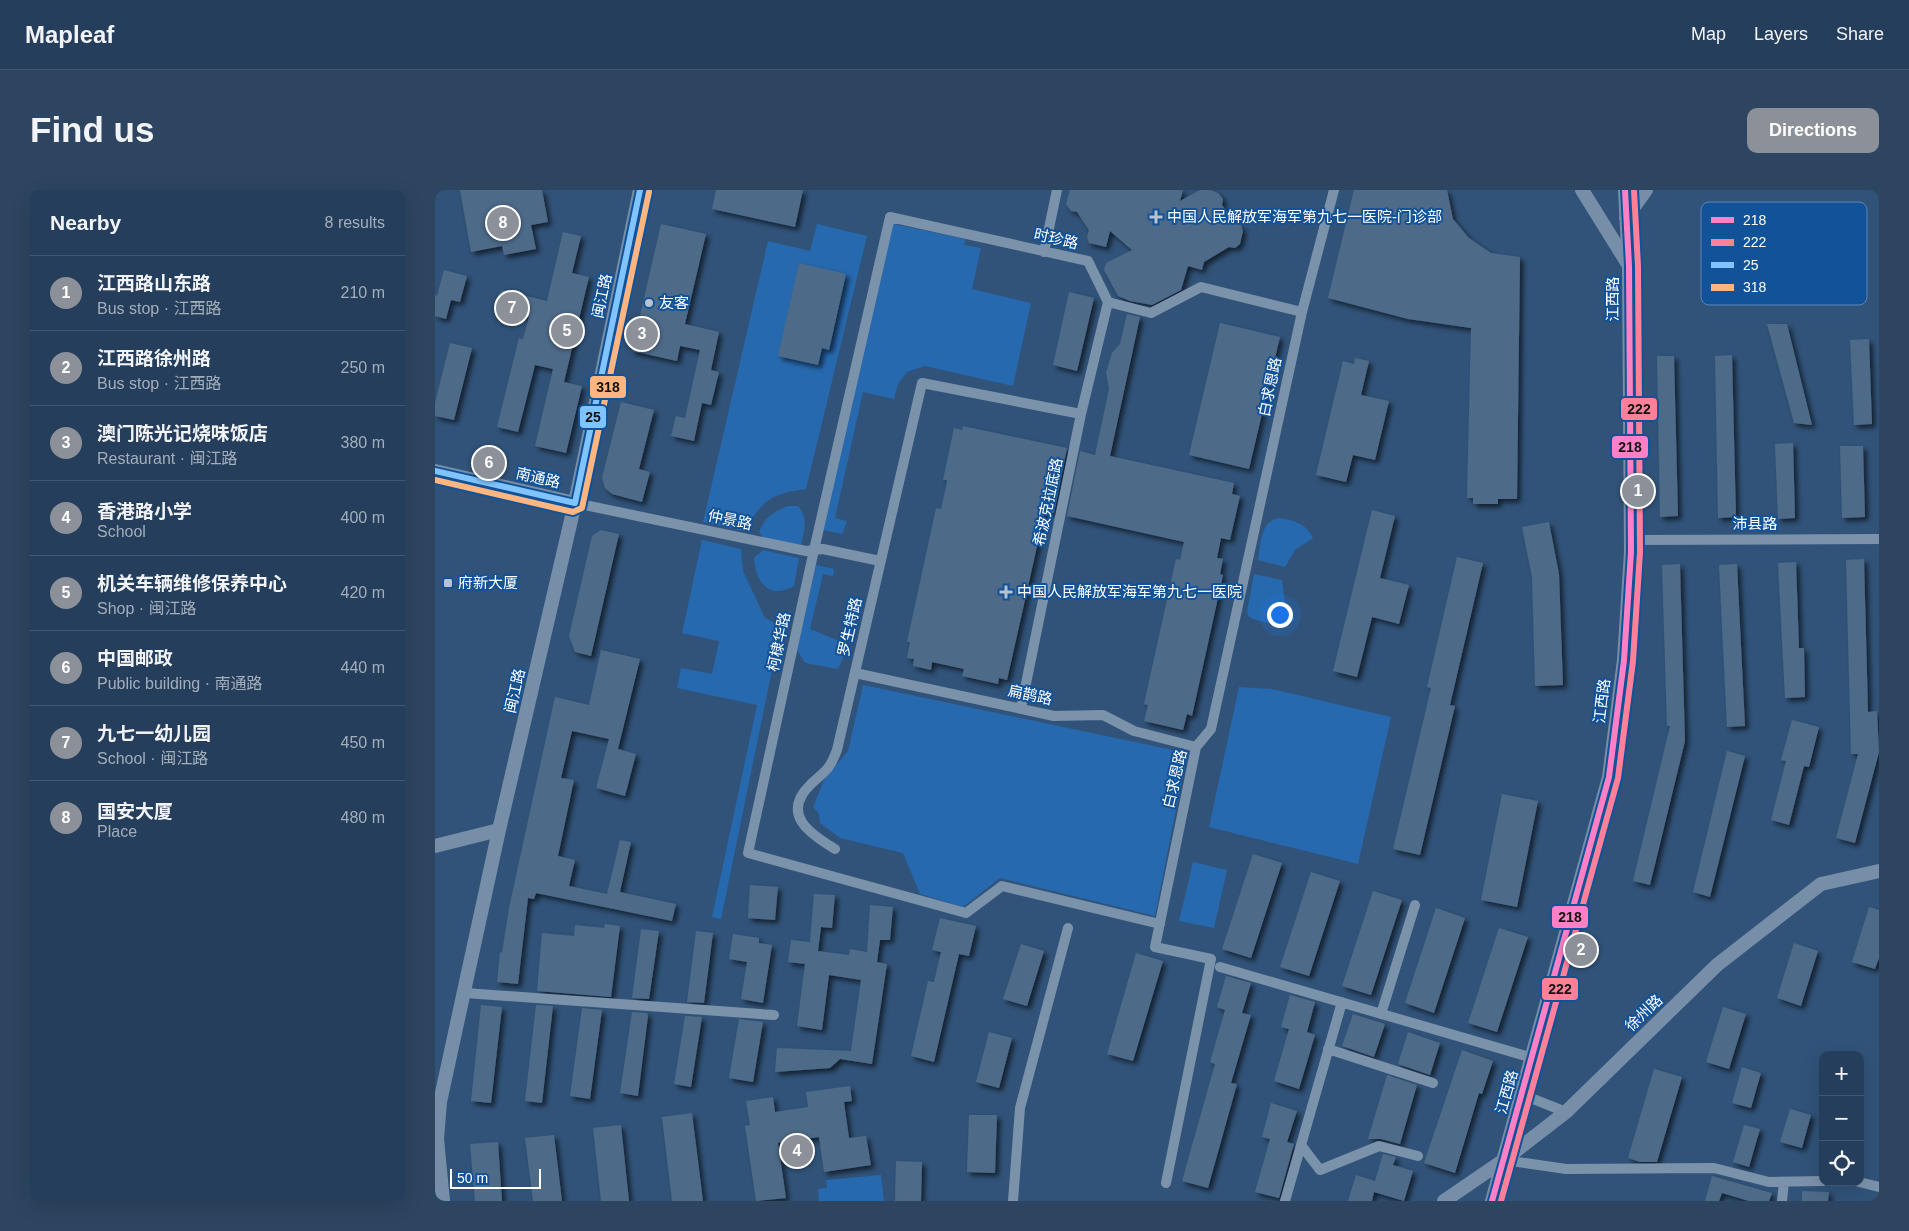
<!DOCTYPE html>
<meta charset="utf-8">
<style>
body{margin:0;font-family:Helvetica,"Noto Sans SC",sans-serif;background:#2d4561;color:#f1f3f6}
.controls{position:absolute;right:15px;bottom:15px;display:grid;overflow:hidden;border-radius:10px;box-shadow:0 5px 20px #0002}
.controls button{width:45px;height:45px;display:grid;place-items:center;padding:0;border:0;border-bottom:1px solid #425771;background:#253e5b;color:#f1f3f6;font:25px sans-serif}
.scale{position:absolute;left:15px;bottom:12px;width:91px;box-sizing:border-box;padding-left:5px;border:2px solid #fff;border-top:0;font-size:14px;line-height:18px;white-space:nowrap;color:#fff;-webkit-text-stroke:4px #125298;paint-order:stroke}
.you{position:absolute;left:844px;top:424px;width:18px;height:18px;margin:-12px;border:4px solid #fff;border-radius:50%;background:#1a73e8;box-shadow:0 0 0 8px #1a73e833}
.badge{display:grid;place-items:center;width:32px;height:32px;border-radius:50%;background:#8c9099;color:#fff;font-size:16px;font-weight:700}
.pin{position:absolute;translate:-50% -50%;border:2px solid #fff;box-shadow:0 1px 5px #0006}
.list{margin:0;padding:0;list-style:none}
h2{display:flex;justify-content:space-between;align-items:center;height:65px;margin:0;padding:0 20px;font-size:21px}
h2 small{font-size:16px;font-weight:400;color:#a3aebb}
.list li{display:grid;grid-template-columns:32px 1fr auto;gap:15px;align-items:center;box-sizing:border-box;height:75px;padding:0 20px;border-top:1px solid #425771}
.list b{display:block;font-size:19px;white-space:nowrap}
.list p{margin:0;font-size:16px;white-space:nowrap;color:#a3aebb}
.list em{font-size:16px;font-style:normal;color:#a3aebb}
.icon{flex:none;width:28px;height:28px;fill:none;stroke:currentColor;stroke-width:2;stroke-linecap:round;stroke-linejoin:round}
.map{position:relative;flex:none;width:1444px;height:1011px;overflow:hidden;border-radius:10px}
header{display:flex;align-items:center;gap:30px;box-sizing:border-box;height:70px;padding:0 25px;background:#253e5b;border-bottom:1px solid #425771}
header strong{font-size:24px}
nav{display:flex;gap:28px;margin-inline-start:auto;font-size:18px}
.intro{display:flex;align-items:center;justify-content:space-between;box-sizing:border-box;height:120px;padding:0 30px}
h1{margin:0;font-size:35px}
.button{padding:12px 22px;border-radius:10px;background:#8c9099;color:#fff;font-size:18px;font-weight:700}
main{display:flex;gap:30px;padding:0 30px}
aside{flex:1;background:#253e5b;border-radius:10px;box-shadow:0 5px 20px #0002}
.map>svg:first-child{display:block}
.green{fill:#2769ae}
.building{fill:#4e6a88;filter:url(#shadow)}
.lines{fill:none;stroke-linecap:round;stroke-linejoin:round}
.street{stroke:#7b92ab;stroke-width:10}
.secondary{stroke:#768ea8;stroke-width:14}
.bus-1-casing{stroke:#125298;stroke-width:10}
.bus-2-casing{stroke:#125298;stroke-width:10}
.bus-3-casing{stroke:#125298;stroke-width:10}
.bus-4-casing{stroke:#125298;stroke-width:10}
.bus-1{stroke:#ff80c5;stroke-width:6}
.bus-2{stroke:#ff8098;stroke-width:6}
.bus-3{stroke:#80c4ff;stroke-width:6}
.bus-4{stroke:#ffb580;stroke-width:6}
.poi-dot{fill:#b7c3d0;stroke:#125298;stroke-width:2}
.labels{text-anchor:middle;stroke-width:4;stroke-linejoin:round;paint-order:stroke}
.poi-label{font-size:15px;fill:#fff;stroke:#125298;text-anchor:start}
.street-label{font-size:15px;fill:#fff;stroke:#125298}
.key{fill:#125298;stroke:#5986b7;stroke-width:1}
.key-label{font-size:14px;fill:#fff}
.line-badge{stroke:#125298;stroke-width:2}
.pale-badge-label{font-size:14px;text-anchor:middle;font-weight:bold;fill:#111}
</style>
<header>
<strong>Mapleaf</strong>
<nav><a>Map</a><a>Layers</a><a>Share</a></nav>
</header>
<div class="intro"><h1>Find us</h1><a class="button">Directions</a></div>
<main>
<aside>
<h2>Nearby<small>8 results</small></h2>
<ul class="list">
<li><span class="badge">1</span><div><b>江西路山东路</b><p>Bus stop · 江西路</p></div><em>210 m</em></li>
<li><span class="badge">2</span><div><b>江西路徐州路</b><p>Bus stop · 江西路</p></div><em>250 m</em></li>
<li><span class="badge">3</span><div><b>澳门陈光记烧味饭店</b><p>Restaurant · 闽江路</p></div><em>380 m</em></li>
<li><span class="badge">4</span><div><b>香港路小学</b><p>School</p></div><em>400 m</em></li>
<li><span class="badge">5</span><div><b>机关车辆维修保养中心</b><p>Shop · 闽江路</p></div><em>420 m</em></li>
<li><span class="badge">6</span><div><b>中国邮政</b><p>Public building · 南通路</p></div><em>440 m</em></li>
<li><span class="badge">7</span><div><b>九七一幼儿园</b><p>School · 闽江路</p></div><em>450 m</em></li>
<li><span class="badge">8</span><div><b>国安大厦</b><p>Place</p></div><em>480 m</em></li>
</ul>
</aside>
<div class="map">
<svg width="1444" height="1011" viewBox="0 0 1444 1011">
<defs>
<filter id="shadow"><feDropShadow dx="3.5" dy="3.5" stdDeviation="2.5" flood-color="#0009"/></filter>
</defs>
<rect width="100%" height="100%" fill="#315379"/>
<path class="green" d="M382,34L432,46L371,299C334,304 328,311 309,341L268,332L333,51L375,61Z
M458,34L530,49L529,55L546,58L537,99L596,113L578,196L490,176L472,182L463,194L459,209L428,202L400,328L412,331L407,344L388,340Z
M353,316H363C374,328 369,341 366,355L328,348L324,342C330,327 338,322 353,316Z
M844,328C858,330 872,334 878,348L860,360L850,377L823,370C826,354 825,331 844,328Z
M267,350L306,359L308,381L330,428L346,436L286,729L277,727L322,515L242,498L246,478L277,484L284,451L247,443Z
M328,360L364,368L359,396C334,410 321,393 319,368Z
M381,375L399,379L398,386L388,384L375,439L414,455L403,479L370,473L362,460Z
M819,384L847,390L850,412L860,430C849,437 825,433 814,427L812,422Z
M428,495L752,563L720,726L565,688L528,717L485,704L468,663L405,648L385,633L384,624L378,617L389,590L413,561Z
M804,497L837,499L956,527L923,674L774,637Z
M758,672L792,680L779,738L744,731Z
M446,985L449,1011H384L383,999L392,998L391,990Z"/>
<path class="building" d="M25,0H107L113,32L96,35L101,59L69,65L67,56L36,62Z
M281,0H368L360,37L277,19Z
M635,0H748L745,11L765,0H775L783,3L788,9L787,15L801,34L806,35L808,41L805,54L800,58L794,57L769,72L767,80L753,76L746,100L717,115L695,111L683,106L669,80L671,73L697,60L675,41L671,57L654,53L652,47L654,40L642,22L636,21L631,14Z
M919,0H1012L1018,29L1034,48L1056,63L1085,67L1082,309H1063V314H1038V308H1032L1036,138L973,129L893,108Z
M226,34L271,44L250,134L284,142L276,180L284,182L276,215L267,213L259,251L236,246L241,226L250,228L265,160L245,156L242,171L197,161Z
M128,42L146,46L137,83L154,87L129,192L147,196L131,263L100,256L118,179L100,175L83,242L62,237L84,148L88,149L94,127L65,120L61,115L63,105L67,100L112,111Z
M364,73L411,84L394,160L387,158L383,175L343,166Z
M9,80L32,86L25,112L16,110L11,129L0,126V105L2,106Z
M634,102L659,108L642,181L618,175Z
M692,124L705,127L675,266L799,293L797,304L805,306L795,350L786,348L782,368L788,369L785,384L788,385L757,526L752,524L748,540L709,531L713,515L709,514L741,369L745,370L749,352L632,326L645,261L660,265L674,199L671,183L677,163L685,154Z
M785,133L845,147L814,279L754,265Z
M1332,134H1352L1377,235L1359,233Z
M1434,149L1437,234L1419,235L1415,150Z
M15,153L37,158L19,230L0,226V213Z
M1297,165L1301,327L1283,328L1280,166Z
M1222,166H1239L1243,326L1225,327Z
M920,168L934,171L926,205L954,211L940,270L918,265L911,292L881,285L908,171L919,174Z
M186,212L219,220L204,279L215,282L207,312L177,304L170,298L167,288Z
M528,236L632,258L619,323L610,321L572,490L564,488L563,494L527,486L529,479L497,472L496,480L478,476L479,469L472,468L475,452H472L501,318L506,319L511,297L512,290H508L519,238L527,240Z
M1358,253L1360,328L1343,329L1340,254Z
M1405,256H1428L1430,327L1407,328Z
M937,320L960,326L945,388L974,395L964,434L937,427L922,487L898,481Z
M1114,332L1124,384L1128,495L1100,496L1097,387L1087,337Z
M166,340L184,344L156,466L140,462L134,446L157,346Z
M1022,367L1048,373L1015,515L1020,516L985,665L958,659L996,498L992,497Z
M1429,369L1433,522L1442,521L1444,562L1420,653L1401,648L1423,564H1416L1411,370Z
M1361,372L1364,458H1369L1370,507L1350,508L1343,373Z
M1245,374L1250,551L1215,695L1198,691L1235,536H1232L1227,375Z
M1302,374L1310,536L1292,537L1284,375Z
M166,460L205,469L183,559L201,564L190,606L161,598L174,549L137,541L126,588L139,590L123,666L140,670L134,696L172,704L185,650L196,652L185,702L241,714L237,731L101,703L99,709L93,708L83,794L62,792L65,762L67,763L74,718L120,507L154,515Z
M1357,530L1384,537L1374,577L1369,576L1354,635L1336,630L1351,571L1346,570Z
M1292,561L1310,566L1275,707L1258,702Z
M1067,604L1103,611L1082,717L1046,710Z
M818,664L847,673L816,768L787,759Z
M876,682L905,691L874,786L845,777Z
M315,695L343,697L340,730L313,728Z
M938,701L967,710L936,805L907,796Z
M379,704L400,705L397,738L386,737L383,761L414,765L415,759L432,762L435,715L458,717L455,750H445L442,772L452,774L437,874L405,869L395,878L340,882L342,858L416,861L426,790L394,785L387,840L362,836L370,774L353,772L356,750L375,752Z
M1434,717L1444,720V768L1440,779L1417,772Z
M1001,718L1030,728L999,823L970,813Z
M505,728L541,736L534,766L524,764L499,872L476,866L493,791L499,792L506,762L497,760Z
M170,734L185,736L176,807L102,801L107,743L139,746L140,735L169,738Z
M1064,738L1093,747L1062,842L1033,833Z
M206,739L224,741L214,809L197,808Z
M261,741L278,743L269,813L252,812Z
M298,744L324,748V753L337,755L328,813L306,809L312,772L294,769Z
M1359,753L1383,761L1366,816L1342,808Z
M586,754L609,761L592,816L568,809Z
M701,763L728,771L698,871L672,864Z
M791,786L816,793L807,823L816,825L796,893L802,894L773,998L747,991L780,874L775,872L790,820L782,817Z
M855,805L880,812L872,842L880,845L864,899L839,891L854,839L846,837Z
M46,815L67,817L56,913L36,911Z
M101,815L118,816L107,913L90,911Z
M1288,817L1311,824L1294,879L1271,872Z
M147,818L167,820L155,909L135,906Z
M197,822L212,823L213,826L203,906L185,903Z
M918,824L950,834L939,867L907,856Z
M250,826L267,827L256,897L239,894Z
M304,829L328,832L318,892L294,888Z
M554,842L577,848L564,898L541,892Z
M973,842L1005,853L995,885L963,874Z
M1027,860L1058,871L1047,904L1044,903L1020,983L989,973Z
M1307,877L1326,883L1316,918L1297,913Z
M1219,879L1247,887L1222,972H1205L1193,968Z
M952,885L982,895L965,954L946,949H933Z
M415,896L417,911L409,912L414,948L431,946L436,975L389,982L384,947L343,953L351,1008L321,1011L310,936L315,935L311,911L338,907L340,922L373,917L371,902Z
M836,913L862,921L852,952L859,954L844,1008L820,1002L835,949L827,947Z
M1355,919L1376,925L1367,958L1345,952Z
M257,923L268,1011H237L227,927Z
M534,925H562L560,983L532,982Z
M186,935L194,1011H166L158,938Z
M1309,935L1325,939L1314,977L1298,972Z
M119,945L127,1011H98L90,948Z
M63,952L67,1011H40L35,954Z
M948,964L961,967L958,975L978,981L969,1011L939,1002L937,1011H913L921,985L940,991Z
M461,971L487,972L486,1011H460Z
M1277,986L1337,1003L1334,1011H1314L1287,1003L1284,1011H1270Z
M1367,1001L1394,1002L1393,1011H1367Z"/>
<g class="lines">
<path class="street" d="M609,62L622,0
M140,313L371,361L388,359L445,371
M1195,350L1444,349
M420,483L619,526L668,525L699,541L761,557
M586,518L646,224L673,112
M400,659C375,644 345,624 376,594C391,580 394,581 402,560L487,193L646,224
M725,734L567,696L531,723L313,663L379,360L455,27L653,71L673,112L716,123L766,97L867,122
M785,777L1098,868
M30,803L339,825
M946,824L980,715
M893,859L998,893
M1088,905L1131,922
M866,955L885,980L944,956L983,966
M1069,970L1131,979L1279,978L1334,992L1388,991
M1424,992L1444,997
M731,993L776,769L720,757L761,557L776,539L867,122L899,0
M578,1011L585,918L633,738
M850,1011L907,812
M1347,1011L1349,992"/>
<path class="secondary" d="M1147,0L1193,74
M1191,28L1211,0
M0,281L140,313
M0,656L64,640
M8,1011L2,949L5,912L64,640L140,313L205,0
M1009,1011L1069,970L1131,922L1282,775L1386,694L1444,681
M1057,1011L1174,587L1189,470L1196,362L1194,76L1190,0"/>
<g class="bus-1-casing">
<path id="bus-1" d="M1057,1011L1174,587L1189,470L1196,362L1194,76L1190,0"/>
</g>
<g class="bus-2-casing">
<path id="bus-2" d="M1066,1011L1183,588L1198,471L1205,362L1203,76L1199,0"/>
</g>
<g class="bus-3-casing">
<path id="bus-3" d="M0,281L140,313L205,0"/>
</g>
<g class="bus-4-casing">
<path id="bus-4" d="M0,290L138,322L147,318L214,2"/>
</g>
<use href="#bus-1" class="bus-1"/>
<use href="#bus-2" class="bus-2"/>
<use href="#bus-3" class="bus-3"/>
<use href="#bus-4" class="bus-4"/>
</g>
<g class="poi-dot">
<path d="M718.5 19.5h5v5h5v5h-5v5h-5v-5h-5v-5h5z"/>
<circle cx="214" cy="113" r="5"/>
<rect x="8" y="388" width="10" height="10" rx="2.5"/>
<path d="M568.5 394.5h5v5h5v5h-5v5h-5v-5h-5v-5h5z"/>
</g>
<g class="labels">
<g class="poi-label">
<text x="732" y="32">中国人民解放军海军第九七一医院-门诊部</text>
<text x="224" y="118">友客</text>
<text x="23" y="398">府新大厦</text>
<text x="582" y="407">中国人民解放军海军第九七一医院</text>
</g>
<g class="street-label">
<text transform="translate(621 49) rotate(13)" y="5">时珍路</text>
<text transform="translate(167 106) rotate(-78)" y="5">闽江路</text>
<text transform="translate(1178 109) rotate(-90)" y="5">江西路</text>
<text transform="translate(835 197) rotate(-78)" y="5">白求恩路</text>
<text transform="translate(103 288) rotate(13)" y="5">南通路</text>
<text transform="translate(613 312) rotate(-78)" y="5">希波克拉底路</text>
<text transform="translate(295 330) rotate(12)" y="5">仲景路</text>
<text x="1320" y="339">沛县路</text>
<text transform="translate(415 437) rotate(-77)" y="5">罗生特路</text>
<text transform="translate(344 452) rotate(-78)" y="5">柯棣华路</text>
<text transform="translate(80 501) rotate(-77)" y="5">闽江路</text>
<text transform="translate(595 505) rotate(12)" y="5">扁鹊路</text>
<text transform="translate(1167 511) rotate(-83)" y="5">江西路</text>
<text transform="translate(740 589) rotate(-77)" y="5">白求恩路</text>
<text transform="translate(1209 823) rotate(-44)" y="5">徐州路</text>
<text transform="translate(1072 902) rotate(-74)" y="5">江西路</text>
</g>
</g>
<rect x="1266" y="12" width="166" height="103" rx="8" class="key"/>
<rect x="1276" y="27" width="23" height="6" fill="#ff80c5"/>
<rect x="1276" y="49" width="23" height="7" fill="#ff8098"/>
<rect x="1276" y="72" width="23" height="6" fill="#80c4ff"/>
<rect x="1276" y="94" width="23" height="7" fill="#ffb580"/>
<g class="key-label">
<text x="1308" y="35">218</text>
<text x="1308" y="57">222</text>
<text x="1308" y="80">25</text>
<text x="1308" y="102">318</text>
</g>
<g class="line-badge">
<rect x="154" y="185" width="38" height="24" rx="5" fill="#ffb580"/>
<rect x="1185" y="207" width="38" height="24" rx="5" fill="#ff8098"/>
<rect x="144" y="215" width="28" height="24" rx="5" fill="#80c4ff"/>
<rect x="1176" y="245" width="38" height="24" rx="5" fill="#ff80c5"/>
<rect x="1116" y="715" width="38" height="24" rx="5" fill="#ff80c5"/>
<rect x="1106" y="787" width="38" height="24" rx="5" fill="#ff8098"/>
</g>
<g class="pale-badge-label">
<text x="173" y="202">318</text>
<text x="1204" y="224">222</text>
<text x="158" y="232">25</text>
<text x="1195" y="262">218</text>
<text x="1135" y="732">218</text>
<text x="1125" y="804">222</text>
</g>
</svg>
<div class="controls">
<button>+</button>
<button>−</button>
<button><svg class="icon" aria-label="locate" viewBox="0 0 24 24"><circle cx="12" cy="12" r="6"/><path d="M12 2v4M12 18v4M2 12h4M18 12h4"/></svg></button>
</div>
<div class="scale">50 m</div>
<div class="you"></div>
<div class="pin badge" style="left:1203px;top:301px">1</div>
<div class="pin badge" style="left:1146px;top:760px">2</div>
<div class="pin badge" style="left:207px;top:144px">3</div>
<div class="pin badge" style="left:362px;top:961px">4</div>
<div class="pin badge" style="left:132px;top:141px">5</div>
<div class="pin badge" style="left:54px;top:273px">6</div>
<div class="pin badge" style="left:77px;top:118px">7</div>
<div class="pin badge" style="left:68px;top:33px">8</div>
</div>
</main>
